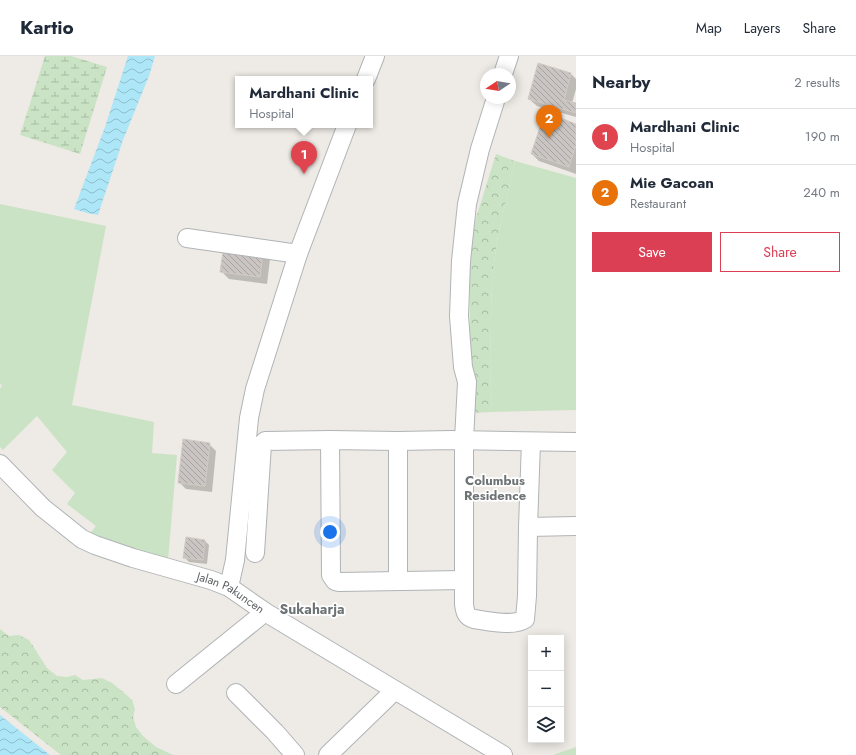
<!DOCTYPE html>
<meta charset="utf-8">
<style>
body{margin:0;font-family:Jost,sans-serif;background:#f2f2f3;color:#1f2937}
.controls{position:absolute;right:12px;bottom:12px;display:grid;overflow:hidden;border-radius:0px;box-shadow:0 2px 10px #0003}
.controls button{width:36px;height:36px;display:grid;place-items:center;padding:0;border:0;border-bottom:1px solid #e0e1e3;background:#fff;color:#1f2937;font:20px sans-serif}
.compass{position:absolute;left:480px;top:12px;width:36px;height:36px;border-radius:50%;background:#fff;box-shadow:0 2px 10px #0003;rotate:258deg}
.you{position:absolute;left:330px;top:476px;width:14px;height:14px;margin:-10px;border:3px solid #fff;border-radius:50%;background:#1a73e8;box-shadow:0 0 0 6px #1a73e833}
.badge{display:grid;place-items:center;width:26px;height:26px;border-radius:50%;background:#da3f53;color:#fff;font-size:13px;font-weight:700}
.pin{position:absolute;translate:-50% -33px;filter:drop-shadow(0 1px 2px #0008)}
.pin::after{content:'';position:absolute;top:21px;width:14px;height:12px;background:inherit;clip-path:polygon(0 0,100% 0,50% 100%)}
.popup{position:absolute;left:235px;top:20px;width:138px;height:52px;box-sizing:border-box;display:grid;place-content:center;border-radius:0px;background:#fff;filter:drop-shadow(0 1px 3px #0005);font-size:13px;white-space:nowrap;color:#747a83}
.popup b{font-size:15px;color:#1f2937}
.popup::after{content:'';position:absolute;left:50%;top:100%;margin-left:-8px;border:8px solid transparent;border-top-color:#fff}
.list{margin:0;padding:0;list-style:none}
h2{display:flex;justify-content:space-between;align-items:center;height:52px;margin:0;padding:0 16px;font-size:17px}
h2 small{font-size:13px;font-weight:400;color:#747a83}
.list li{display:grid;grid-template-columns:26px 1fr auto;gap:12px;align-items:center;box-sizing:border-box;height:56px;padding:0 16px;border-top:1px solid #e0e1e3}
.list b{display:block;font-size:15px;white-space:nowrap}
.list p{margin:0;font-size:13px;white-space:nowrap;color:#747a83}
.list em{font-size:13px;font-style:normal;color:#747a83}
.actions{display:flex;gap:8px;padding:12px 16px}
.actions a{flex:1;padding:9px 0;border:1px solid #da3f53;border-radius:0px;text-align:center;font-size:14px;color:#da3f53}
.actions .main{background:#da3f53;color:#fff}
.icon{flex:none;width:22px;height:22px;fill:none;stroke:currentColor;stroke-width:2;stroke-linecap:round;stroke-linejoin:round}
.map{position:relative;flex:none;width:576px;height:699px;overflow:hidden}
header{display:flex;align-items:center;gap:24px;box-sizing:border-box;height:56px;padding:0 20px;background:#fff;border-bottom:1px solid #e0e1e3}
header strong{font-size:19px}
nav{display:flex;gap:22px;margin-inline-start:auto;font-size:14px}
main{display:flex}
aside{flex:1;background:#fff}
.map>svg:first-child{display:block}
.green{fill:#cae3c4}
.forest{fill:url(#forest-crowns)}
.wetland{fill:url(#wetland-marsh)}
.water{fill:url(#water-waves)}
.shadow{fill:#0003}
.building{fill:url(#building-back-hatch);stroke:#d2cbc4}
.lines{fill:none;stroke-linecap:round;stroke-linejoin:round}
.minor-casing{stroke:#b0b4b6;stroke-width:20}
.minor{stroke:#fff;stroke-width:18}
.labels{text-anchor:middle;stroke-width:3.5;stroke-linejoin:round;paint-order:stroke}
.street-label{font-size:12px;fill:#5d6264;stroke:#fff}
.neighbourhood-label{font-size:13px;font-weight:bold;fill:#6e7476;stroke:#fff}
.quarter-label{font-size:14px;font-weight:bold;fill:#6e7476;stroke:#fff}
</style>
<header>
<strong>Kartio</strong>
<nav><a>Map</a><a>Layers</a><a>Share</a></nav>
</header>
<main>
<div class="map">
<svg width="576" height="699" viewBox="0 0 576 699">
<defs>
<pattern id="forest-crowns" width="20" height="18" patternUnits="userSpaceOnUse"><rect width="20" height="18" fill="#cae3c4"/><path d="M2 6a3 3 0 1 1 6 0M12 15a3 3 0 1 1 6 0" fill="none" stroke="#a7bba3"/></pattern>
<pattern id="wetland-marsh" width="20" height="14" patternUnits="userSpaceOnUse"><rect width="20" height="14" fill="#cae3c4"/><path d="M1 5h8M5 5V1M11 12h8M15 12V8" fill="none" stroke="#a7bba3"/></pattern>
<pattern id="water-waves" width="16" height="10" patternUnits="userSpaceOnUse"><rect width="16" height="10" fill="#ace6f7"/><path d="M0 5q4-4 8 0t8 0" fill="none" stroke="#8fbecc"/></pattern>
<pattern id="building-back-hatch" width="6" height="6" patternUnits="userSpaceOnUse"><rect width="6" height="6" fill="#cac5c2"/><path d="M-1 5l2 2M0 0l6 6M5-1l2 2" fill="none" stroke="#a7a3a1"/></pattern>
</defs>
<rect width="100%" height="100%" fill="#eeeae5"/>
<path class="green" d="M515,105L576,122V354L492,356L490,309L492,219L498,180Z
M0,148L106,170L72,349L154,366L152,397L177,399L168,504L89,479L96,470L67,448L75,437L52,414L67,396L37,360L3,394L0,391V333L2,329L0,328Z
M576,691V699H553Z"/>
<path class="forest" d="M496,98L515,105L498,180L492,219L490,309L492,356L472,357L470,308V197L476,162Z
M0,573L9,580L19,579L29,584L47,612L57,620L67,621L75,619L83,624L102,622L112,627L122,635L132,644L135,653L133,661L136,671L143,680L156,691L173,699H61L0,651Z"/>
<path class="wetland" d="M45,0H71L107,11L80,98L20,79Z"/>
<path class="water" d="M128,0H155L149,20L123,84L98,159L87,157L74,153L105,71Z
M0,659L50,699H0Z"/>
<path class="shadow" d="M539,9L571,18L576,23V33L572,47L576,48V61L537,50L529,43Z
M576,69V118L539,105L532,98Z
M225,191L270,203L267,228L229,223L221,215Z
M209,388L216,395L212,436L186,433L179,426Z
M205,485L209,489L207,508L189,506L184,501Z"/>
<path class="building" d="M538,7L571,17L564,44L576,47V57L528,43Z
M545,56L576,68V92L575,91L569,111L531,98Z
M224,189L263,195L260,221L220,216Z
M183,383L210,387L205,430L178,427Z
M186,481L205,484L203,504L183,502Z"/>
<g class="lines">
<g class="minor-casing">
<g id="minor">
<path d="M503,18L509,0"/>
<path d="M366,23L375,0"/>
<path d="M496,42L480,93L467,148L461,205L459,260L463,311L467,326L464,384V548C465,556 466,561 474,563C489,565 513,571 525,563L527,540L528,471"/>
<path d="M187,182L298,198"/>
<path d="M330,384L331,519L335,525L339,526L464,524"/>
<path d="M398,385V525"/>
<path d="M531,386L528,471L576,470"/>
<path id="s1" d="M0,408L43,452L82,483L95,489L133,502L211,524L229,531L265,556L503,699"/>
<path d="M255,497L262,388L265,385L330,384L398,385L452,384L576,386"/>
<path d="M229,531L235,504L249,362L255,333L298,198L347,69"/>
<path d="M176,628L265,556"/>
<path d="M236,637L275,676L295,699"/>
<path d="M328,699L394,635"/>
</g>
</g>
<use href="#minor" class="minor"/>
</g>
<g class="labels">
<g class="street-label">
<text dy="4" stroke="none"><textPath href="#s1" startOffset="270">Jalan Pakuncen</textPath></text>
</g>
<g class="neighbourhood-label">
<text x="495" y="429">Columbus<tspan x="495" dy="15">Residence</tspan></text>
</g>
<g class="quarter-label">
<text x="312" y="558">Sukaharja</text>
</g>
</g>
</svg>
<div class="controls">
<button>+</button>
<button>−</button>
<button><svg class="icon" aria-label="layers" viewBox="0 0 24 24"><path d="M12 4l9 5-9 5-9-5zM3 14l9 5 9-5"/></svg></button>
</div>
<svg class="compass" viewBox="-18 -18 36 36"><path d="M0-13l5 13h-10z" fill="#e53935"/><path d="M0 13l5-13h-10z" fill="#747a83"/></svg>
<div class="you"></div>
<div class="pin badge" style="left:304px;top:118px;background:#e0444e">1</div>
<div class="popup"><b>Mardhani Clinic</b>Hospital</div>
<div class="pin badge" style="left:549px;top:82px;background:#e8710a">2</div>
</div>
<aside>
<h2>Nearby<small>2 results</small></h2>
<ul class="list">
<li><span class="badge" style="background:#e0444e">1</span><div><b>Mardhani Clinic</b><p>Hospital</p></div><em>190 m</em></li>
<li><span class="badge" style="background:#e8710a">2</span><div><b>Mie Gacoan</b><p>Restaurant</p></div><em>240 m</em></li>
</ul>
<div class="actions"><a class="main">Save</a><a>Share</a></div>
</aside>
</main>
